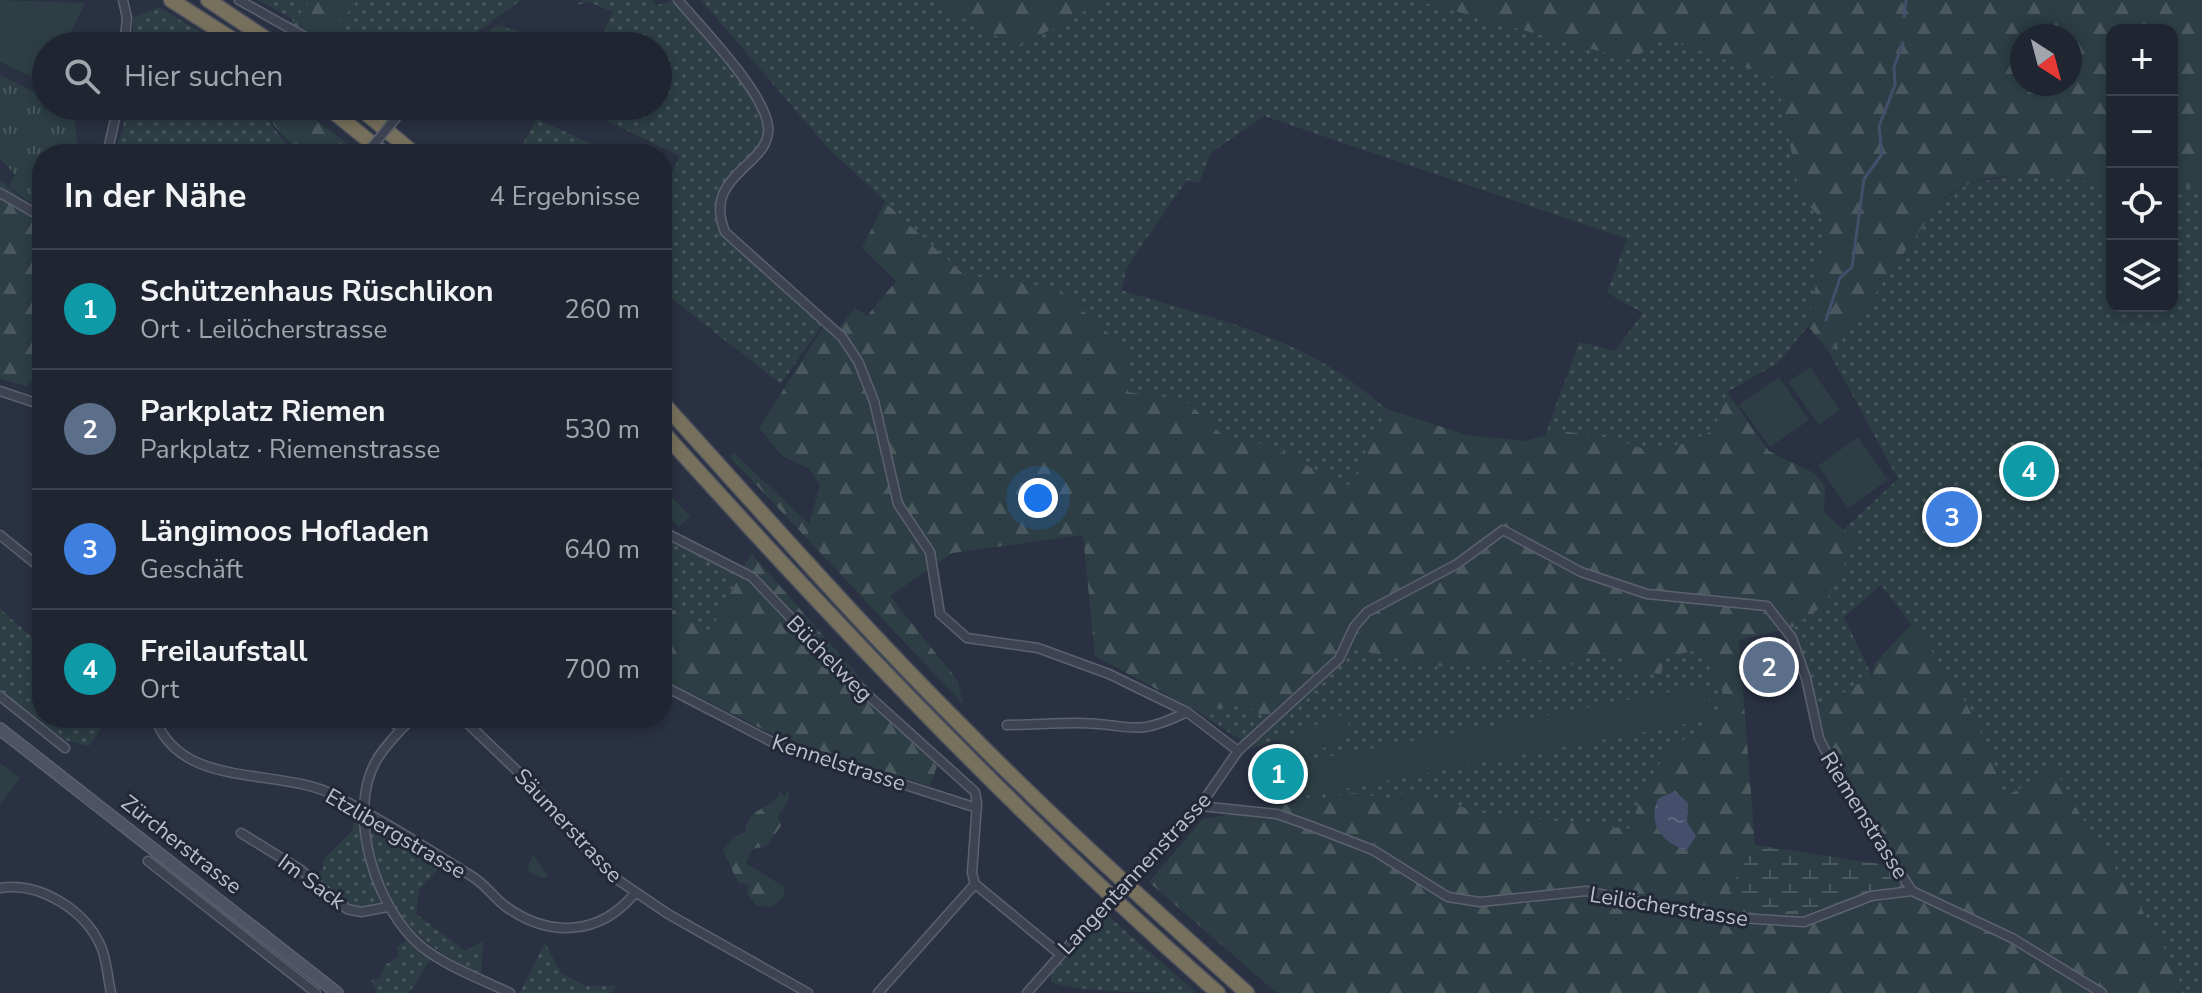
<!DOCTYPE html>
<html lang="de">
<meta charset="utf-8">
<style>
body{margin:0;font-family:"Nunito Sans",sans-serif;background:#2d313e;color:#f1f3f6}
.controls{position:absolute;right:24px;top:24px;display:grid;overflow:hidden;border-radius:16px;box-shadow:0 4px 12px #0003}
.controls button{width:72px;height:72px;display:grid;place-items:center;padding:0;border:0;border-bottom:2px solid #3d424d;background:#202532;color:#f1f3f6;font:40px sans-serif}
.compass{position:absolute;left:2010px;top:24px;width:72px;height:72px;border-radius:50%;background:#202532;box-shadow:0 4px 12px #0003;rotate:144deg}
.you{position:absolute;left:1038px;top:498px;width:28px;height:28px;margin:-20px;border:6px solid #fff;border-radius:50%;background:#1a73e8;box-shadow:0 0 0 12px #1a73e833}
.badge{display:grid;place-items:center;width:52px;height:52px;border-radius:50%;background:#1a73e8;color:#fff;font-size:26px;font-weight:700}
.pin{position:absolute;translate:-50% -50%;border:4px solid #fff;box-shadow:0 2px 8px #0006}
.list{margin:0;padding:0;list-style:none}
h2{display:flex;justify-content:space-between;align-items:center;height:104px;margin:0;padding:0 32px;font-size:34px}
h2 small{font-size:26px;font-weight:400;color:#a2a5ac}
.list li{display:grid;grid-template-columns:52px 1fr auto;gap:24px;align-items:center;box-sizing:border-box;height:120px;padding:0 32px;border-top:2px solid #3d424d}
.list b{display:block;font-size:30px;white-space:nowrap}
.list p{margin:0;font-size:26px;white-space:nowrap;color:#a2a5ac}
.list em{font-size:26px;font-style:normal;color:#a2a5ac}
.icon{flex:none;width:44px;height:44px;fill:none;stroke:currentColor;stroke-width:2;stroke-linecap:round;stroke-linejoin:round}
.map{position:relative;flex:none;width:2202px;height:993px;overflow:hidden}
.search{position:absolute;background:#202532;box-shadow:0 4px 12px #0003;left:32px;top:32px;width:640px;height:88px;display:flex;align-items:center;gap:20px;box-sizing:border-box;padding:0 28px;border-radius:44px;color:#a2a5ac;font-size:30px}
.panel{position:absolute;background:#202532;box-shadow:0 4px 12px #0003;left:32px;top:144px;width:640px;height:584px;border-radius:32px}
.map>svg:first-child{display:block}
.grass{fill:url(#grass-dots)}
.forest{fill:url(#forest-firs);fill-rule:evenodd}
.wetland{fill:url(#wetland-marsh)}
.park{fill:url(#park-tufts)}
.pitch{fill:#2d3f44}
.water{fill:url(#water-ripples)}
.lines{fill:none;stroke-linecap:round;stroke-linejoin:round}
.stream{stroke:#434f6b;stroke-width:3}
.minor-casing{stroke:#5c616f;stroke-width:11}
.secondary-casing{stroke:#5c616f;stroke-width:14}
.motorway-casing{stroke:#494e5c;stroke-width:17}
.minor{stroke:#3e4352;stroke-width:8}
.secondary{stroke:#4d5264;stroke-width:11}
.motorway{stroke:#77705c;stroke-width:14}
.minor-bridge-casing{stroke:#5c616f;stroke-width:11;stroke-linecap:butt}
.minor-bridge{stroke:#3e4352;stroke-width:8}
.labels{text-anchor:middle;stroke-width:6;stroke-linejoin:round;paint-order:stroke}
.street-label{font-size:22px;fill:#bbbfcb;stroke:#232837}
</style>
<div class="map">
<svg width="2202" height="993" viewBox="0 0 2202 993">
<defs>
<pattern id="grass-dots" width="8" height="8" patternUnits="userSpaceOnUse" patternTransform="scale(2)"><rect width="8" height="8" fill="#2d3f44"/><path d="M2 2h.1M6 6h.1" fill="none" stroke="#4a595e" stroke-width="1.8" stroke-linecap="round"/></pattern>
<pattern id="forest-firs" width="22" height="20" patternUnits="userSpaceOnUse" patternTransform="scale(2)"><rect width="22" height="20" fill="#2d3f44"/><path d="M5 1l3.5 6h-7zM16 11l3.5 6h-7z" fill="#4a595e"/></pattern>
<pattern id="wetland-marsh" width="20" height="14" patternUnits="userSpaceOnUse" patternTransform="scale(2)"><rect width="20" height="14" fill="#2d3f44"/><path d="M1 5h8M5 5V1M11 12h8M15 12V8" fill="none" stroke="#4a595e"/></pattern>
<pattern id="park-tufts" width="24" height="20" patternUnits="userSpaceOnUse" patternTransform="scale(2)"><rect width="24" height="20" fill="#2d3f44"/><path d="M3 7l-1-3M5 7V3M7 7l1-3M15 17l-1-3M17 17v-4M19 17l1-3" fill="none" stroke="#4a595e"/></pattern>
<pattern id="water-ripples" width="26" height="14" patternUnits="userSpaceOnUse" patternTransform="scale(2)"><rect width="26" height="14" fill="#434f6b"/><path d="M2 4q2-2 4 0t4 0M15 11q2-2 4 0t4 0" fill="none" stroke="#5c677f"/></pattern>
</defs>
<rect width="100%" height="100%" fill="#2a3142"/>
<path class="grass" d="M258,0H521L458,46H330L291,25L293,19Z
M583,0H652L657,5L675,0C697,26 767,95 765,129C763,166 703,180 717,223C723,240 803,307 822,325L781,384L662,291V177L669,180L680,156L576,106H658V46H600L598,44L613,12L589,2L576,5Z
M701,0H939L955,13L1019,47L1104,0H1415L1631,60L1664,38L1777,78L1800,195L1827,225L1808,326L1778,363L1727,392L1714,430L1687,443L1649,451L1614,439L1564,431L1545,436L1579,342L1615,351L1643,313L1607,293L1627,239L1264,116L1211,153L1199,183L1187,180L1128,265L1121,290C1193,313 1274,330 1338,372C1355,383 1371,397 1387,409L1350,486L1245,437L1230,442L1185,400L1128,392L1057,288L964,275L828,148Z
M159,7L212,39L216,46H131L134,17Z
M498,25L561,46H471Z
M125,106H257L288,147L299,154H114L123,130Z
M537,119L613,154H517Z
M2026,174L2112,183V306H2172V185L2202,188V462H2198L2202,471V993H2184C2154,911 2093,847 2055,770L2003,798C1982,708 1935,657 1881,585L1844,617L1872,676L1816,709C1799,684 1798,651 1778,628H1791L1856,542L1843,530L1898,479L1829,352L1840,343L1940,202L1969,183Z
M662,536L740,574L710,633L677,609L662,613Z
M0,609L42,646V718H100L105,723L89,746L64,740L0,692Z
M1342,647L1443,667L1525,658L1575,665L1583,654L1623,657L1625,670L1661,673L1665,657L1706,648L1713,686L1722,688L1723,717C1669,742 1646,771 1631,829L1480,813L1410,789L1392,799L1353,793L1296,803L1279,740L1253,748L1197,711L1246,705L1266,718Z
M354,823H361L363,855L379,900L377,907L350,906L314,877L323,869V860L352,831Z
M380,825L443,863L419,890L416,914L465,951L483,941L481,975C429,949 385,917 374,856C372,846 369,835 373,826Z
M1107,915L1197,993C1159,993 1081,993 1051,982V973Z
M408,939L431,959L409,993H378L371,981L380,978L385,965L399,956L397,947Z
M545,943L561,973L586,986H616L612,993H520Z"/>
<path class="forest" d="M310,0H358L323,42L291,25Z
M939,0H1104L1019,47L970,23Z
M1415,0H2202V188L2172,185V30H2112V183C2053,181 1990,159 1940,202L1840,343L1829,352L1808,326L1827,225L1800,196L1777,78L1664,38L1631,60ZM2022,36H2070V84H2022Z
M259,106H297L360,153C303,165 292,148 259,106Z
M0,180L42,216V371L27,386L0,379Z
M885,202L964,275L1057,288L1125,348L1128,392L1185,400L1230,442L1245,436L1350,486L1387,409L1467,435L1524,441L1564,431L1614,439L1650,451L1687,443L1714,430L1727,392L1769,451L1814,473L1825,486L1824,512L1856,542L1824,605L1791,628L1739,640L1755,845L1730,891L1813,910L1851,894L1896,890L1899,867L1820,731L1816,709L1872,676L1875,663L1911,625C1954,676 1988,733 2003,798L2055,769C2093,847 2154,911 2184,993H1277L1149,882L1203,819L1353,793L1392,799L1409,789L1480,813L1631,829C1646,771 1669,743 1723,717L1722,688L1713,687L1706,648L1665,657L1661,674L1625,670L1623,657L1583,654L1575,665L1525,658L1443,667L1343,647L1265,718L1246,705L1197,711L1095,656L1083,535L952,553L890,596L958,681L963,704L729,456L734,453L809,524L820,485L809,469L782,456L759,428L827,321L838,329L855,308L867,316L896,281L862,248Z
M751,553L937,766L930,786L778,737L662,678L670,634L662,614L677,609L710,633Z
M790,788L788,802L778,816L781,826L766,846L752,849L746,863L784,887V897L771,907L757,906L747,894L749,885L738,883L723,850L734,837L745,832C749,807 768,811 780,793L785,796Z"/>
<path class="wetland" d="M1755,845L1899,867L1896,890L1851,894L1813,910L1747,913L1729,890Z"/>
<path class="park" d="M0,75L46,98V106H63L74,111L77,143L72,154H42V203L38,208L9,187L15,175L0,158Z
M533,855L549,877L542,878L527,871Z"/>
<path class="pitch" d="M0,0L85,3L64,46H46L45,83L0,62Z
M1810,367L1840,410L1819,425L1788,382Z
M1779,377L1809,420L1770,447L1739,405Z
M1858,437L1888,480L1848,508L1818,466Z
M667,492L690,516L679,527L662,510V496Z
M1707,685L1712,719L1295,798L1279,739L1345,714L1352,734L1291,764Z
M0,763L20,778L0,805Z"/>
<path class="water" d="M1675,791L1688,803L1687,822L1696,836L1687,850C1663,844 1647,824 1658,799Z"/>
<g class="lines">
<path class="stream" d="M1904,17L1906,0
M1826,320L1840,278L1852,267L1864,179L1882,154L1879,126L1895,85L1894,67L1903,43"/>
<g class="minor-casing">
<path id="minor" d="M123,0L127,18L124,46
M239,0L321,46
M678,0C702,28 764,92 768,126C773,166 701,173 725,232L842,337L858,361L874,401L898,504L930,552L940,614L967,638L1038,648L1109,674L1187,712L1238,751
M400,113L405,106
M107,154L118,106
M0,193L42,217
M0,391L42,405
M662,531L752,577L839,669L975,792L977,803L972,873L975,884L1060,954
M0,535L42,569
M662,685L774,743L977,808
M0,696L65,748
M155,718C181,791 280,766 336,796C383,820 429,849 473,877C486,885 493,897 505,906C549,938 600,936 635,893
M388,718L401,729
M412,718C400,731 385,745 376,761C346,814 376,910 422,947C447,967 481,979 510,993
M462,718L536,789L587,850L618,880L668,914L808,993
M1007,725C1030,725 1053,723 1077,723C1131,723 1132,739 1187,712
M1200,806L1277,814L1311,826L1373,850L1448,897L1480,902L1586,891L1706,916L1804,922L1871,896L1912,891
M241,833L301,870L347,909L361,912L388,907
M148,861L316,993
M1144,865L1200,806L1238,751L1339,659L1354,627L1367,612L1457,564L1503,530L1581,572L1647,594L1767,606L1792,638L1806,678L1819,738L1840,780L1912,891
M0,888C40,881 87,911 102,949C107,963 108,979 111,993
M1912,891L2012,938L2102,993
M878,993L975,884
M1027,993L1095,916"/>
</g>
<g class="secondary-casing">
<path id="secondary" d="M0,729L337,993"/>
</g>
<g class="motorway-casing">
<path id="motorway" d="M171,0L243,46
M208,0L277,46
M326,106L385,154
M357,106L415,154
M662,402C760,510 856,620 959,723C1051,817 1149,905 1247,993
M662,431C839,628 1019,818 1218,993"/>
</g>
<use href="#minor" class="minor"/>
<use href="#secondary" class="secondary"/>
<use href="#motorway" class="motorway"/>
<g class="minor-bridge-casing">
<path id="minor-bridge" d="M366,154L400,113
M1095,916L1144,865"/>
</g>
<use href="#minor-bridge" class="minor-bridge"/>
</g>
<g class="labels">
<g class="street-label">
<text transform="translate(830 658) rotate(45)" y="8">Büchelweg</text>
<text transform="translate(839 762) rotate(18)" y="8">Kennelstrasse</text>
<text transform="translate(1865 815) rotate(58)" y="8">Riemenstrasse</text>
<text transform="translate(569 825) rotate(47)" y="8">Säumerstrasse</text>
<text transform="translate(396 833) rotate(30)" y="8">Etzlibergstrasse</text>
<text transform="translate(182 844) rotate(38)" y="8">Zürcherstrasse</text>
<text transform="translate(1134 873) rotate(-47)" y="8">Langentannenstrasse</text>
<text transform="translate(312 881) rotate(36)" y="8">Im Sack</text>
<text transform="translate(1669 906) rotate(9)" y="8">Leilöcherstrasse</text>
</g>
</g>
</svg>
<div class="controls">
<button>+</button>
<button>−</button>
<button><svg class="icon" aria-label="locate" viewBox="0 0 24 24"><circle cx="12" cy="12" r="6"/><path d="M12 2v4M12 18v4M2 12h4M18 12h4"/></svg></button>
<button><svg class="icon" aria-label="layers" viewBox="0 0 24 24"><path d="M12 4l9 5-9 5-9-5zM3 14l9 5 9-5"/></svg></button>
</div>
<svg class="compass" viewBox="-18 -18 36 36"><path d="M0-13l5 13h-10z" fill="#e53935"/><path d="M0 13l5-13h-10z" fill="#a2a5ac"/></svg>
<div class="you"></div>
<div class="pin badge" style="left:1278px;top:774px;background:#0f9aa8">1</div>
<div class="pin badge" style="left:1769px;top:667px;background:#5c6f8a">2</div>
<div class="pin badge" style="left:1952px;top:517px;background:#3f7fe0">3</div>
<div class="pin badge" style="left:2029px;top:471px;background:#0f9aa8">4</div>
<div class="search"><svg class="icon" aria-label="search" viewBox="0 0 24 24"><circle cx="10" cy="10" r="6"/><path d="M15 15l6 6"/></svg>Hier suchen</div>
<section class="panel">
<h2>In der Nähe<small>4 Ergebnisse</small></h2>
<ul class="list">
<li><span class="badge" style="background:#0f9aa8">1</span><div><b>Schützenhaus Rüschlikon</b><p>Ort · Leilöcherstrasse</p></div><em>260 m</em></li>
<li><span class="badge" style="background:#5c6f8a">2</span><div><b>Parkplatz Riemen</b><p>Parkplatz · Riemenstrasse</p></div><em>530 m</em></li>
<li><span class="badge" style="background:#3f7fe0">3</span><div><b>Längimoos Hofladen</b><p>Geschäft</p></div><em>640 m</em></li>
<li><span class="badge" style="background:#0f9aa8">4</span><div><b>Freilaufstall</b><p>Ort</p></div><em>700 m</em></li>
</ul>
</section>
</div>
